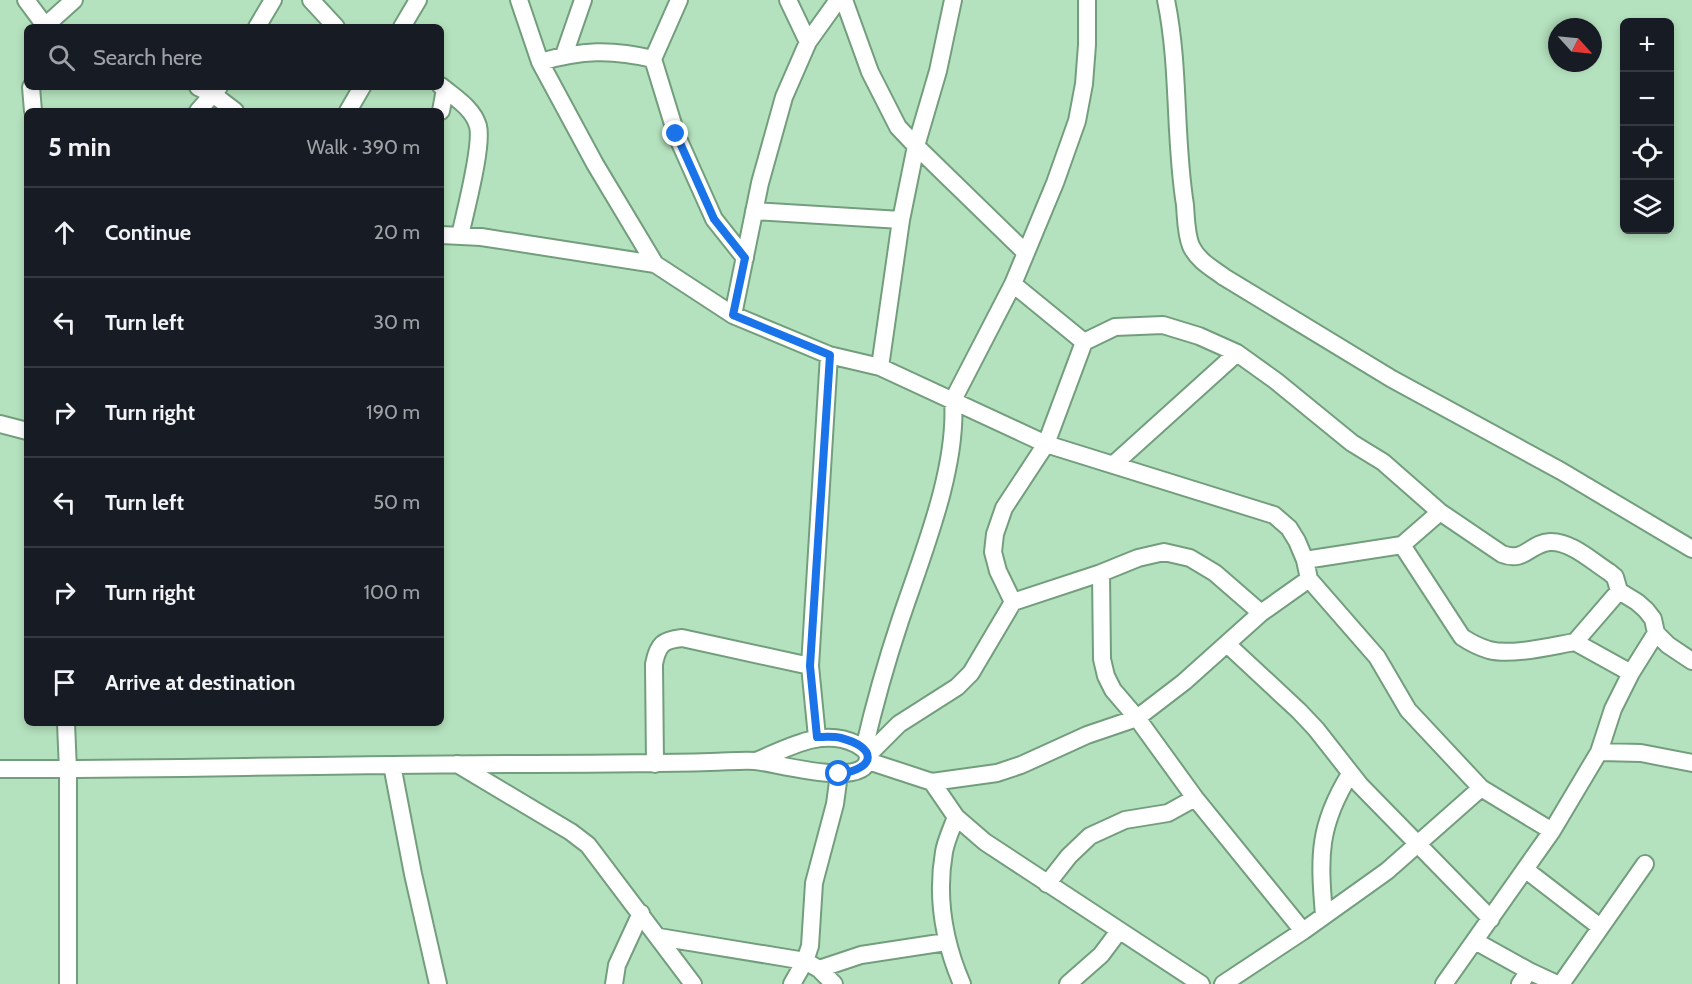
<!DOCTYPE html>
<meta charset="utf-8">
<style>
body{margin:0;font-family:Cabin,sans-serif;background:#20242c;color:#f1f3f6}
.controls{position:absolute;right:18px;top:18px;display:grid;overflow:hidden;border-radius:9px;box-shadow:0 3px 9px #0003}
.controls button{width:54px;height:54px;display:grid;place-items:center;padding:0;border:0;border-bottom:2px solid #363941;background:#171b24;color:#f1f3f6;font:30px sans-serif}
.compass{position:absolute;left:1548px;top:18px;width:54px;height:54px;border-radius:50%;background:#171b24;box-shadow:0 3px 9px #0003;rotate:117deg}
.stop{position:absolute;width:18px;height:18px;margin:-14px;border:4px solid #1a73e8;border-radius:50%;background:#fff}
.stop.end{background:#1a73e8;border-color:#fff;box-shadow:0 2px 6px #0008}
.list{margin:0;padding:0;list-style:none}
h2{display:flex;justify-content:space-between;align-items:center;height:78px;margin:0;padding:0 24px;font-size:26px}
h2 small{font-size:20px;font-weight:400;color:#9ea1a6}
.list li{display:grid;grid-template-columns:39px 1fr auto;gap:18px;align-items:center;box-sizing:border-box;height:90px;padding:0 24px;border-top:2px solid #363941}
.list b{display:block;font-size:22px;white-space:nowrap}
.list em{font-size:20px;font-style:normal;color:#9ea1a6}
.icon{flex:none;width:33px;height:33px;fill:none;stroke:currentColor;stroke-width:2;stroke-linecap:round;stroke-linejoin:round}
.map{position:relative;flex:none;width:1692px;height:984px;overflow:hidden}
.search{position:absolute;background:#171b24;box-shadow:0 3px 9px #0003;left:24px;top:24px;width:420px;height:66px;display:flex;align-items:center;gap:15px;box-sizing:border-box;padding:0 21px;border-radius:9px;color:#9ea1a6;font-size:22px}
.panel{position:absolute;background:#171b24;box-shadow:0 3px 9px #0003;left:24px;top:108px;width:420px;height:618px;border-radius:9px}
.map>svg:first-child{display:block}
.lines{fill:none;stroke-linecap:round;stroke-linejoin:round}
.minor-casing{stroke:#739e7d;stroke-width:20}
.minor{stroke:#fff;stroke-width:16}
.route{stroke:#1a73e8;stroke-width:8}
</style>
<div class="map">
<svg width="1692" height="984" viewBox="0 0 1692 984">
<rect width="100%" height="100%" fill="#b5e2be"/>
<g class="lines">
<g class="minor-casing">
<path id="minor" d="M26,0L46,27
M311,0L336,27
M519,0L540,62L595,164L655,264L733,315L829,355L880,367L1046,444L1274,515L1289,528L1297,541L1305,560L1309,579L1377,657L1408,710L1481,788L1552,831
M679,0L653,59L676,134L714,219L745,258
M788,0L808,42
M844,0L870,72L898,127L916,146L1026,253
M1166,0C1180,68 1174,137 1185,205C1186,218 1186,234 1191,246C1198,261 1212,268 1224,277L1392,379L1561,471L1692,549
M44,27L74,0
M257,27L273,0
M402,27L418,0
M564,55L583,0
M540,62C581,50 612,49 653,59
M441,86C454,97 473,108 478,126C483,146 465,212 460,236
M31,87L33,111
M198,87L214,95L235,111
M198,111L219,87
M348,111L362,87
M441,111L445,89
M754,211L901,220
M441,235L481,237L655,264
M733,315L760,183L784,97L808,42L838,0
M1084,342L1115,327L1163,325L1199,336L1237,353L1276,381L1352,443L1383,462L1440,512L1502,554C1525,563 1530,543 1550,542C1571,541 1593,562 1609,572L1615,577L1619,591L1637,602L1646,610L1653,619L1656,633L1668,645L1692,661
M880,367L901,220L916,146L938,71L953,0
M0,424L27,431
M1114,464L1237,353
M1402,545L1462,637C1471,643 1479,647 1489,650C1512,656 1551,646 1575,642L1619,591
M1305,560L1402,545L1440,512
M1101,573L1102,659L1106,676L1113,690L1137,718L1195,798L1303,931
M1013,602L1101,573L1138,558L1164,552L1190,558L1215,573L1261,613L1309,579
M1575,642L1631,673
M1227,644L1299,711L1316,729L1360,785L1491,919
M66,723L68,770V984
M817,737L810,666L829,355
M864,749C874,706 886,663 900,621C922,555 958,469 953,400L1013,284L1055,183L1077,121L1084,84L1087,45V0
M1599,752L1641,753L1692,763
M868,755L899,724L957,687L971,673L1013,602L998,571L993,552L995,534L1004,508L1046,444L1084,342L1013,284
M868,761L932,782L956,817L985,842L1201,984
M457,764L571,832L588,845L693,984
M655,764L654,664C658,644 663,640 682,638L810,666
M392,765L413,874L438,984
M0,769C131,770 262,766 393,765C498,763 604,765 710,762C725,762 740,760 755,761C773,762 866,790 868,758C868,750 861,747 856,744C822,727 788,748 756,761
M932,782L997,773L1021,765L1087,735L1137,718L1184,682L1261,613
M956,817C952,828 946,840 944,852C936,898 944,942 962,984
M1526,870L1600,927
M1047,884L1069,856L1090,836L1125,820L1168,813L1195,798
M1324,915C1319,856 1318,826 1350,774
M659,937L805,961L819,969L834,984
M1475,941L1529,971
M819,969L861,955L946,942
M614,984L617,965L641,913
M792,984L805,961L810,946L814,883L835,804L839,774
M1068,984L1101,955L1119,931
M1223,984L1303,931L1387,871L1481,788
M1444,984L1552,831L1599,752L1613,709L1631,673L1656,633
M1520,984L1529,971L1557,984
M1561,984L1645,864"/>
</g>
<use href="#minor" class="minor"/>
</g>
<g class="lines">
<path class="route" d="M676,134L714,219L745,258L733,315L830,355L810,666L817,737C824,737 833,736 841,738C876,747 878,768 839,774"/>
</g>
</svg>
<div class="controls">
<button>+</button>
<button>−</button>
<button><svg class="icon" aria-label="locate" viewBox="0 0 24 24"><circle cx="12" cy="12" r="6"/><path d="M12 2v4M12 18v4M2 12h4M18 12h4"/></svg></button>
<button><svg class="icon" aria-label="layers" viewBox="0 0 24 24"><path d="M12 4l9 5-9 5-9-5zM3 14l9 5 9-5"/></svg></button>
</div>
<svg class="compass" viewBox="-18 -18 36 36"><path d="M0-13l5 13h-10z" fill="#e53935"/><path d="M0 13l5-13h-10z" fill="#9ea1a6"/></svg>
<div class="stop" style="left:839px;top:774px"></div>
<div class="stop end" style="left:676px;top:134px"></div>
<div class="search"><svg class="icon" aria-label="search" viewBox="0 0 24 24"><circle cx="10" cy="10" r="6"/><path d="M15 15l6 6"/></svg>Search here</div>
<section class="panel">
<h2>5 min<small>Walk · 390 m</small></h2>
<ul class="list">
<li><svg class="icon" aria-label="ahead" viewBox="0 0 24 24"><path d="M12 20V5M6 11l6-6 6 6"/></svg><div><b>Continue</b></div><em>20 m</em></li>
<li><svg class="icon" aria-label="left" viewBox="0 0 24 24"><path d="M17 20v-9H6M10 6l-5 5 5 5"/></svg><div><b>Turn left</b></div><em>30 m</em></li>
<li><svg class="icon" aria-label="right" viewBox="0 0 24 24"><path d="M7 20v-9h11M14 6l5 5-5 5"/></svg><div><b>Turn right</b></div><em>190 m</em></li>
<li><svg class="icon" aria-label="left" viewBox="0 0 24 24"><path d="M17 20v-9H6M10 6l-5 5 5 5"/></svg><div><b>Turn left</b></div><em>50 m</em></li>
<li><svg class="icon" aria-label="right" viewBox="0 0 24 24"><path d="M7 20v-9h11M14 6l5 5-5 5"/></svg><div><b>Turn right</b></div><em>100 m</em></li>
<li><svg class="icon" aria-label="arrive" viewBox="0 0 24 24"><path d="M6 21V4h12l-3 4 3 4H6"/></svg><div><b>Arrive at destination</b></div></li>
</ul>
</section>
</div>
